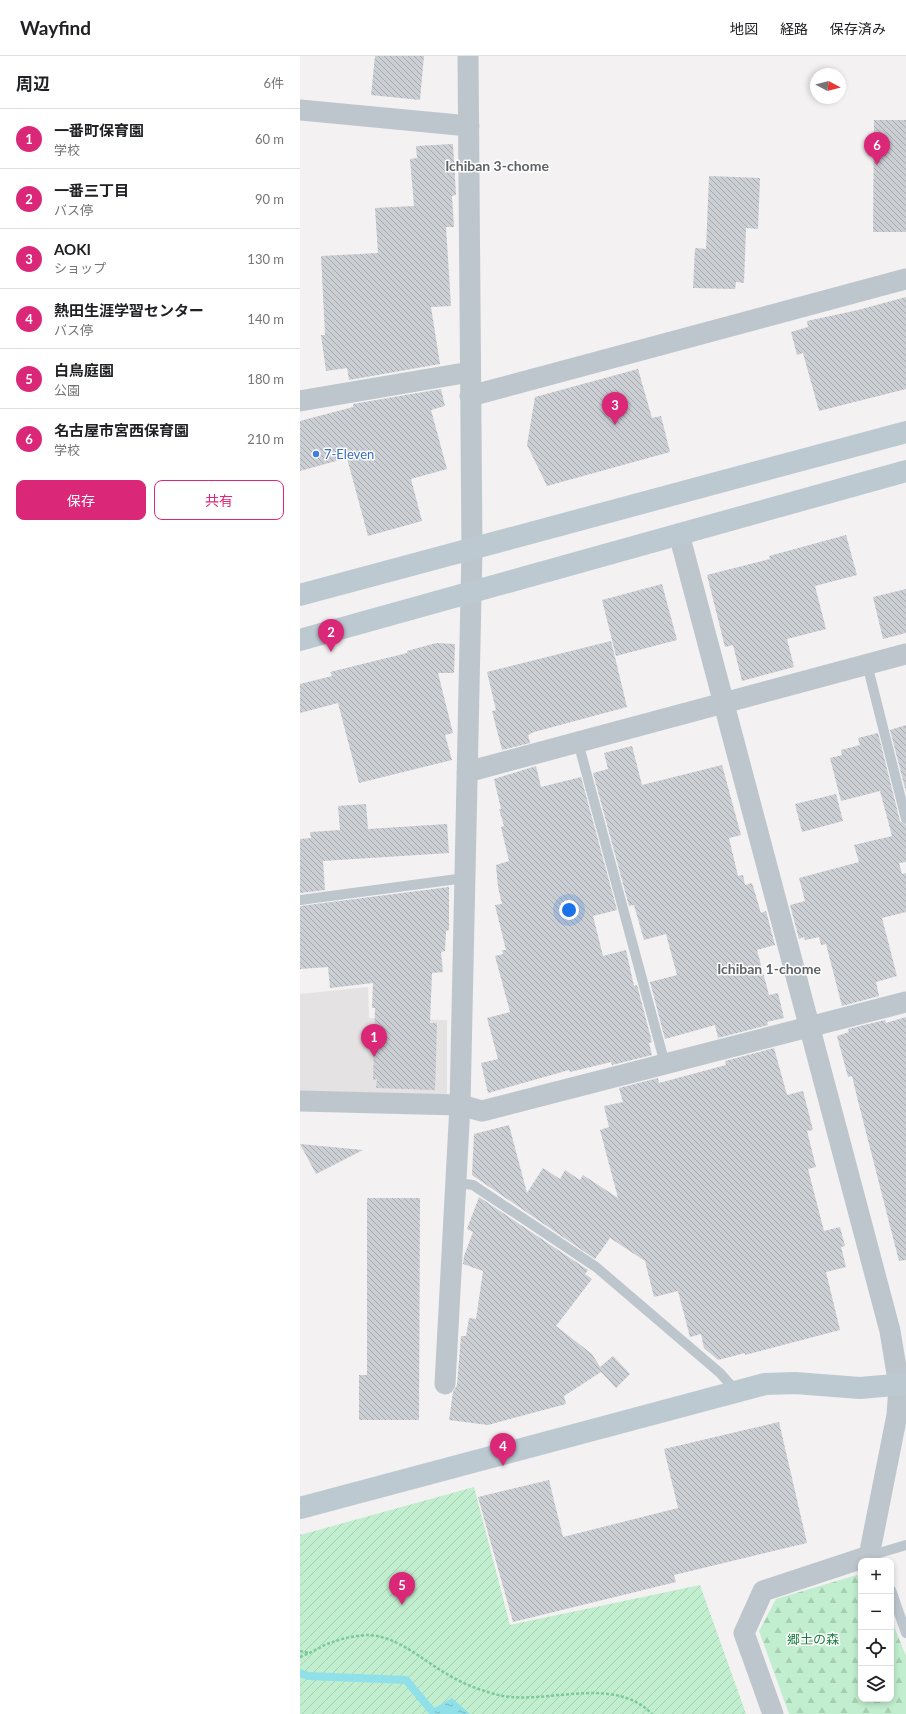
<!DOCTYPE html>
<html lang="ja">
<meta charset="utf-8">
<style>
body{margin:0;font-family:Lato,"Noto Sans JP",sans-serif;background:#f2f2f2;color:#202124}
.controls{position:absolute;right:12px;bottom:12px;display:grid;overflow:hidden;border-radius:8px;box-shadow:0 2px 6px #0003}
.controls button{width:36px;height:36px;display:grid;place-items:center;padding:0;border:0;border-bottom:1px solid #e0e0e0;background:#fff;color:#202124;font:20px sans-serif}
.compass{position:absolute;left:510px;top:12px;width:36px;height:36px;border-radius:50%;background:#fff;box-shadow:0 2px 6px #0003;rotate:97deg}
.you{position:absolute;left:269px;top:854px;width:14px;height:14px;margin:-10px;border:3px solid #fff;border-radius:50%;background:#1a73e8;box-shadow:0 0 0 6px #1a73e833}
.badge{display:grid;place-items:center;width:26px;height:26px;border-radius:50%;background:#db2777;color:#fff;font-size:13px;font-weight:700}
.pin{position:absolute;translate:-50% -33px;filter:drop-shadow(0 1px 2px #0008)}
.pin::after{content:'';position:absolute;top:21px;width:14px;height:12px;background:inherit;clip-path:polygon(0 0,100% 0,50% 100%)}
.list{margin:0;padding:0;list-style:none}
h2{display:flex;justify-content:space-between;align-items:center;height:52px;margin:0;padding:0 16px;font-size:17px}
h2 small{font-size:13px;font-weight:400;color:#757577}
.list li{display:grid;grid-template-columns:26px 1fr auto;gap:12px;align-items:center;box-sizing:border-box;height:60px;padding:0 16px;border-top:1px solid #e0e0e0}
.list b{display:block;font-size:15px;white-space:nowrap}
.list p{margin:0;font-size:13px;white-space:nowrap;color:#757577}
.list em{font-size:13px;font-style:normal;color:#757577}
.actions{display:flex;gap:8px;padding:12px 16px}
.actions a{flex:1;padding:9px 0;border:1px solid #db2777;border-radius:8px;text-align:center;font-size:14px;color:#db2777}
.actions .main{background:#db2777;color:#fff}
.icon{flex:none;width:22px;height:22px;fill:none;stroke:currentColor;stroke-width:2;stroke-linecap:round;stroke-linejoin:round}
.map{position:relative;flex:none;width:606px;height:1658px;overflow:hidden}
header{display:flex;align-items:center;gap:24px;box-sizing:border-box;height:56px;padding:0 20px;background:#fff;border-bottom:1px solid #e0e0e0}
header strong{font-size:19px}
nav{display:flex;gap:22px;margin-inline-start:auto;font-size:14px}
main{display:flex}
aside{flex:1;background:#fff}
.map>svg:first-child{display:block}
.education{fill:#e4e2e2}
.forest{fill:url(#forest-firs)}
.garden{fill:url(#garden-furrows)}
.water{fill:url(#water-ripples)}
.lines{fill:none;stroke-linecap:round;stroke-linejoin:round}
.stream{stroke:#90e0e9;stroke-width:8}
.building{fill:url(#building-back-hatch)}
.path{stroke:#7bcb9a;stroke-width:2.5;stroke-dasharray:3 2;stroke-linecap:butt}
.lane{stroke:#bdc6cc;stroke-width:10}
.street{stroke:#bdc6cc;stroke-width:21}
.secondary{stroke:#bdc9d1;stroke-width:22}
.shop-dot{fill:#3f7fe0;stroke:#fff;stroke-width:1.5}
.labels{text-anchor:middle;stroke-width:3;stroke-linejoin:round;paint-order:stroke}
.shop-label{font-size:13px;fill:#366cbe;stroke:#fff;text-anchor:start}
.park-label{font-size:13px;fill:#1b7d41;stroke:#fff}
.neighbourhood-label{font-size:14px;font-weight:bold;fill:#5d6265;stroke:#fff}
</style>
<header>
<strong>Wayfind</strong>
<nav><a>地図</a><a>経路</a><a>保存済み</a></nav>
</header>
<main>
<aside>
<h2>周辺<small>6件</small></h2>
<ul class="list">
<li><span class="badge">1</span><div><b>一番町保育園</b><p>学校</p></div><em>60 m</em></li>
<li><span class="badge">2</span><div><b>一番三丁目</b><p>バス停</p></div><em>90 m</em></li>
<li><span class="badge">3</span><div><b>AOKI</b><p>ショップ</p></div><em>130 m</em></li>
<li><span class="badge">4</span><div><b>熱田生涯学習センター</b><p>バス停</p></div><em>140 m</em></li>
<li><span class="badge">5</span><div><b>白鳥庭園</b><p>公園</p></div><em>180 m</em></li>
<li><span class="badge">6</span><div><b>名古屋市宮西保育園</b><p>学校</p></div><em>210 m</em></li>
</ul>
<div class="actions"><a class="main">保存</a><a>共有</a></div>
</aside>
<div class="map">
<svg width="606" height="1658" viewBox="0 0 606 1658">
<defs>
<pattern id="forest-firs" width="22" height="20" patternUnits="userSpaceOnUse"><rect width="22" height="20" fill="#c1eece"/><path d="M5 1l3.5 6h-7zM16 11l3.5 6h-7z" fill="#a7ceb3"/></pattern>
<pattern id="garden-furrows" width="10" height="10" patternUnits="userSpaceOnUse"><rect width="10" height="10" fill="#c1eece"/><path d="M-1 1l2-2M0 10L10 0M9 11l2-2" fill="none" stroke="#a7ceb3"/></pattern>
<pattern id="water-ripples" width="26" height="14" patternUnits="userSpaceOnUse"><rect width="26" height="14" fill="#90e0e9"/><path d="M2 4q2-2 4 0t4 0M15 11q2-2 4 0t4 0" fill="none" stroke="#78b8c0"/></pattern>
<pattern id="building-back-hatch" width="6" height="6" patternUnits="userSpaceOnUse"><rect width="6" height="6" fill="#cbced3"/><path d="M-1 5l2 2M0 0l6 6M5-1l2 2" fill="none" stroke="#a7aaae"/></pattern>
</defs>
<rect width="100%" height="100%" fill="#f3f1f1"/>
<path class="education" d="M68,931L69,962L147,964V1041L0,1039V938Z"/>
<path class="forest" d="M557,1519L561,1521V1643H591V1563L606,1600V1658H489L459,1575L476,1543Z"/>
<path class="garden" d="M174,1431L210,1569L400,1529L446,1658H0V1479Z"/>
<path class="water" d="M152,1642L170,1658H174H132L131,1654Z"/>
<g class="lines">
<path class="stream" d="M0,1617L8,1620L106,1624L131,1654"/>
</g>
<path class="building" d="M75,0H124L120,44L71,39Z
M574,64H606V176H573Z
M153,88L156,139L152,140L154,171H146L151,250L131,251L140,308L49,324L47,312L26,315L21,279H25L21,200L78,197L75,152L114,150L110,103L117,102L116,90Z
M409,120L460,122L458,173L446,172L444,227L436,226L435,233L393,232L395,192L406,193Z
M606,241V333L519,355L503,297L497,299L491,276L508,271L507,265L558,254Z
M338,313L352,362L361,360L370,396L247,430L227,389L235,341Z
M141,333L145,350L131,354L147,413L111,423L122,465L68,480L47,402L0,415V365L53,351V348Z
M546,479L557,519L515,530L526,573L487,583L494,611L442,625L433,589L425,591L407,519L470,503L469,500Z
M362,528L377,584L316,600L302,544Z
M606,533V577L583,583L573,541Z
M311,585L327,651L234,676L228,679L230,687L202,694L192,655L196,654L187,616Z
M136,587L155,588L154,617H138L153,677L145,679L152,704L59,727L38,647L0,657V628L32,620L30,616L107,597V595Z
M606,669V736L590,674Z
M578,677L600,765L606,769V806L599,807L602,818L606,817V856L582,862L597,920L576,926L579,940L542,950L526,888L521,889L519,881L505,884L504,881L499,883L490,849L505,845L499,822L559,806L554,789L592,780L580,735L541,745L530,702L542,699L541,694L560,689L558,682Z
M332,690L342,729L422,709L441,779L429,782L438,820L443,819L445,829L452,827L461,857L466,855L475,889L457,894L469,939L478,937L484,962L467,966L468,969L418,982L415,969L365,983L350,926L377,919L366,878L344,884L334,849L329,850L293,717L308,713L304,697Z
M236,710L241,731L281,721L317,854L293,860L303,900L326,894L334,930L337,929L352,986L349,987L352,999L312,1009L311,1006L270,1016L269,1014L188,1037L181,1007L198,1003L187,962L210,956L195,900L203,898L202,894H206L195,849L202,848L198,831L196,809L209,805L201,771L204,770L199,753H201L194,723Z
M536,738L543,765L502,776L495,748Z
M66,748L68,773L147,768L149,797L23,805L25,834L0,837V783L11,782L10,776L40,774L38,750Z
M149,831V874L146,875L145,895L141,896L143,916L132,917L130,967H137L135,1034L76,1032L77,1023L73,1024L75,952H72L73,927L30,932L28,911L0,913V850Z
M606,961V1204L599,1205L557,1041L552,1020L548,1021L537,980L549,976L548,973L585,964L586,967Z
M474,992L487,1039L503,1035L513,1074L507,1075L516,1111L508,1113L524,1175L540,1171L545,1190L541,1191L546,1211L526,1216L540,1274L445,1299V1297L418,1304L404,1292L401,1278L390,1281L378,1235L354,1241L345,1205L310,1182L295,1203L172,1119L174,1078L209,1069L227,1137L243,1112L260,1123L265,1114L280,1124L283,1119L318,1142L300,1074L309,1071L304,1050L323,1046L319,1032L358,1022L359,1027L426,1009L425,1005Z
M0,1088L63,1094L16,1118Z
M179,1141L288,1214L285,1218L292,1223L256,1270L292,1298L300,1311L313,1300L330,1318L316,1332L301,1316L264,1340L266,1348L188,1369L149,1364L153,1336L157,1329L161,1280H166L169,1262L176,1263L183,1215L163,1208L164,1200L173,1176L167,1173Z
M67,1142H120L119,1364H59V1319H67Z
M479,1366L507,1487L374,1519L376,1526L213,1566L178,1441L249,1424L263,1481L378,1452L364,1393Z"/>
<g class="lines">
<path class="path" d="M0,1595L9,1597
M0,1601C12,1597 22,1589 33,1586C43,1582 59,1579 69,1579C99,1581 122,1604 147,1618C163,1628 184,1636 203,1640C250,1648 314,1619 352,1658"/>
<path class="lane" d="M567,608L606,763
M278,686L365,1008
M0,844L165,822
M157,1127L173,1129L296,1211L420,1317L436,1335
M570,1501L569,1500L606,1489
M591,1534L606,1577"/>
<path class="street" d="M0,54L169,70
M170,340L606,223
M0,345L170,316
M379,478L590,1275L599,1330L597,1359L569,1500L463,1535L444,1577L473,1658
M167,716L606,598
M0,1045L160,1049L182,1055L606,946
M145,1328L160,1049L172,494L168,0"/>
<path class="secondary" d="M0,539L606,376
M0,584L606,415
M0,1452L465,1328L495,1327L560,1332L606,1328"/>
</g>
<circle class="shop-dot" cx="16" cy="398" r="4"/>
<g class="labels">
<g class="shop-label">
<text x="24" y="403">7-Eleven</text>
</g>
<g class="park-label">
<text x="513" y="1588">郷土の森</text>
</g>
<g class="neighbourhood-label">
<text x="197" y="115">Ichiban 3-chome</text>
<text x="469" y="918">Ichiban 1-chome</text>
</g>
</g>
</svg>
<div class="controls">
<button>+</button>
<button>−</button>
<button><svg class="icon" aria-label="locate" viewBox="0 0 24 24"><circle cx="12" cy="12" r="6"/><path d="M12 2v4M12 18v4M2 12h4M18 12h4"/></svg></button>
<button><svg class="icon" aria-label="layers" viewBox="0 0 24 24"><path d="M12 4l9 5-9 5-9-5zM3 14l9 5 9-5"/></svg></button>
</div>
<svg class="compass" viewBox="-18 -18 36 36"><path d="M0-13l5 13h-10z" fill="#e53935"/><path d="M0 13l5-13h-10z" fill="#757577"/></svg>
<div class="you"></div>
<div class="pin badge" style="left:74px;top:1001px">1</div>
<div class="pin badge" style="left:31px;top:596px">2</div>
<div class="pin badge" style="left:315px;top:369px">3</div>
<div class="pin badge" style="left:203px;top:1410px">4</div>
<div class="pin badge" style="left:102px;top:1549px">5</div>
<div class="pin badge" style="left:577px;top:109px">6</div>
</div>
</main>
